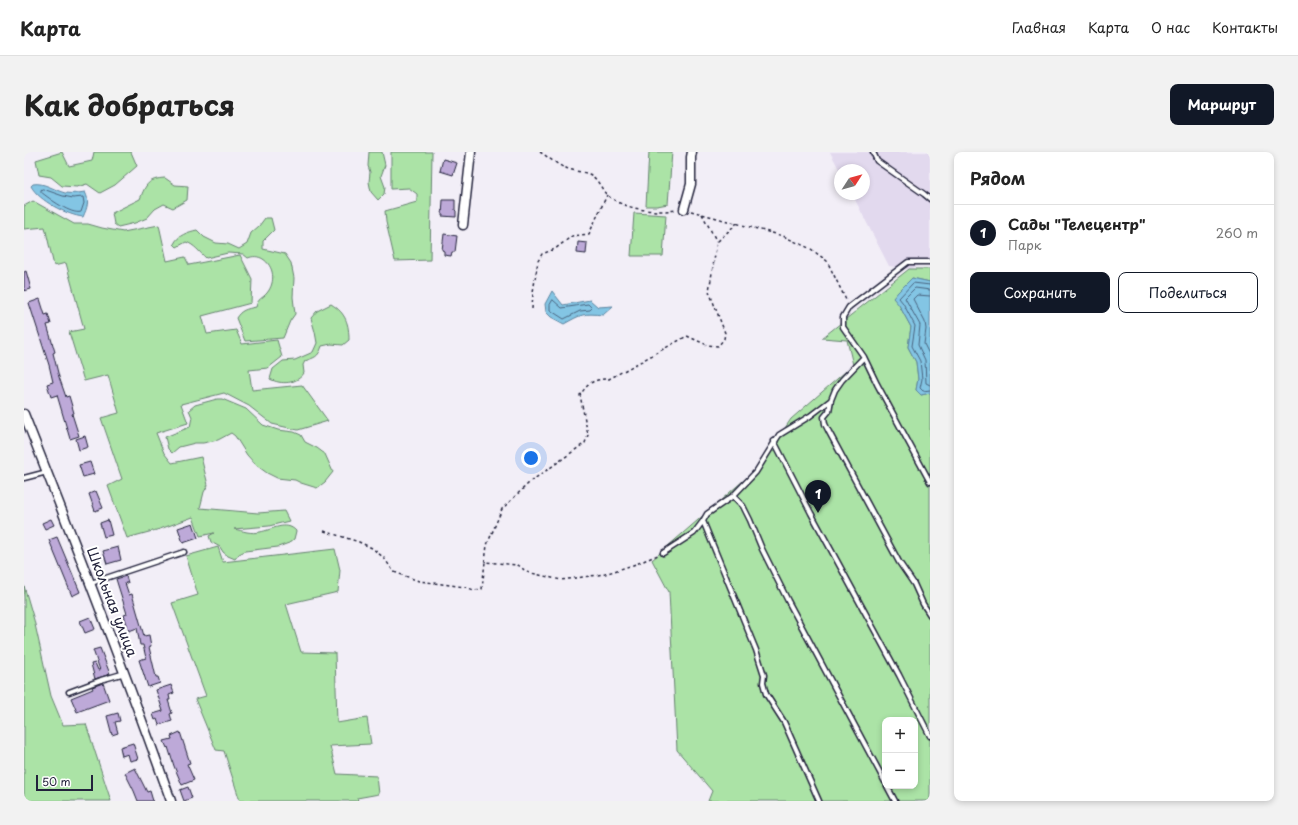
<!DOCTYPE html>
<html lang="ru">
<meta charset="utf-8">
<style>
body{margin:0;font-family:"Playpen Sans",sans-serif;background:#f2f2f2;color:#222}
.controls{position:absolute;right:12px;bottom:12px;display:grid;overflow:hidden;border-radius:8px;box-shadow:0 2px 6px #0003}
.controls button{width:36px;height:36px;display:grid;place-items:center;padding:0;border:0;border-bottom:1px solid #e0e0e0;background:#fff;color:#222;font:20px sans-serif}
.compass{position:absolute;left:810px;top:12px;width:36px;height:36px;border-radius:50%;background:#fff;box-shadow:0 2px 6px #0003;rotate:54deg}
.scale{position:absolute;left:12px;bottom:10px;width:57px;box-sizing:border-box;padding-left:4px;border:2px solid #22223b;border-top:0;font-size:11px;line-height:14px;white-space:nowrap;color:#22223b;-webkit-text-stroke:3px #fff;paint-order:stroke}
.you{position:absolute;left:507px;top:306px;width:14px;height:14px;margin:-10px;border:3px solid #fff;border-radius:50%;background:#1a73e8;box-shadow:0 0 0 6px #1a73e833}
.badge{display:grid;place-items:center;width:26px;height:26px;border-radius:50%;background:#111827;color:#fff;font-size:13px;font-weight:700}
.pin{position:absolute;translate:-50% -33px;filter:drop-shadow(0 1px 2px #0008)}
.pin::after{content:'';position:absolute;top:21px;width:14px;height:12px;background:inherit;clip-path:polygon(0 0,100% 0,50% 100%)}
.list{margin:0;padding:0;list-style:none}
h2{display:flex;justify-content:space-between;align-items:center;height:52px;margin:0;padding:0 16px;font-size:17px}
h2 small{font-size:13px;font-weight:400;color:#767676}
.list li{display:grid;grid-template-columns:26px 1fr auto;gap:12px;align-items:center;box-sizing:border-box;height:56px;padding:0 16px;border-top:1px solid #e0e0e0}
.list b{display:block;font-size:15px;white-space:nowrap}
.list p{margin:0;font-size:13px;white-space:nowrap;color:#767676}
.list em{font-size:13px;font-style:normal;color:#767676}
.actions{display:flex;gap:8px;padding:12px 16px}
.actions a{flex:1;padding:9px 0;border:1px solid #111827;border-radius:8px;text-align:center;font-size:14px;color:#111827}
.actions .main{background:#111827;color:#fff}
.map{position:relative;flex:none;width:906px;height:649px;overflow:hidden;border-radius:8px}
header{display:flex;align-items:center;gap:24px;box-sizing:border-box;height:56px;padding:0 20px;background:#fff;border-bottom:1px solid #e0e0e0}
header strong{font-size:19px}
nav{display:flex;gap:22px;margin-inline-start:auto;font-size:14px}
.intro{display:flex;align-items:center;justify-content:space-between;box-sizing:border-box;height:96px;padding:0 24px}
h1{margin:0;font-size:28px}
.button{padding:10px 18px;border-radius:8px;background:#111827;color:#fff;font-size:14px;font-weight:700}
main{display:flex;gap:24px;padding:0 24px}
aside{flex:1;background:#fff;border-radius:8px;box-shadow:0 2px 6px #0003}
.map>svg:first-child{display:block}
.built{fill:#e2d9ee}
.green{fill:#abe3a6;stroke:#668270;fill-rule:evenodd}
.water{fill:#83c5e4;stroke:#5c84a0}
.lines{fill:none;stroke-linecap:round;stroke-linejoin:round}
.shore{stroke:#49637f;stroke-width:1}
.building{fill:#bda9d8;stroke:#22223b}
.service-casing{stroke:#22223b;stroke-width:7}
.minor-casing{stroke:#22223b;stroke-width:11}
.path{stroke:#22223b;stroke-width:1.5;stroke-dasharray:3 3;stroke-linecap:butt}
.service{stroke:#fff;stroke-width:4}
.minor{stroke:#fff;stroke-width:8}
.labels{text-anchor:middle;stroke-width:4;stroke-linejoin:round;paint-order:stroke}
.street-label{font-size:14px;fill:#22223b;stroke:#fff}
</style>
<header>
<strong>Карта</strong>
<nav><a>Главная</a><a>Карта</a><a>О нас</a><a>Контакты</a></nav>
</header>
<div class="intro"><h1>Как добраться</h1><a class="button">Маршрут</a></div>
<main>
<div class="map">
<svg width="906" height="649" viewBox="0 0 906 649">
<rect width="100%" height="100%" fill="#f2eef7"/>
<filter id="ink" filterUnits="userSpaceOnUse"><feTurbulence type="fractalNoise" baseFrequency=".025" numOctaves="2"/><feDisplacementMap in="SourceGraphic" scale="8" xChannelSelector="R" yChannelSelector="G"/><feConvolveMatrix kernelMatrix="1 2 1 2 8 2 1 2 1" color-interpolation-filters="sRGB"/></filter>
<g filter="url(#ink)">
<path class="built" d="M806,0H906V110L885,117L865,114L828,42H840V18L816,19Z"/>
<path class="green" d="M38,0L45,14L68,9L70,0H107L113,14L91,33L76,41L63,32L53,35L38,34L27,25L15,23L12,8Z
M345,0H358L361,13L357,24L361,35L360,42L354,48L347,40L345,30L346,20L344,14Z
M367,0H408L406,108L371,109L362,70L361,59L393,50V42L385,36L367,37Z
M625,0H648L644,52L633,54H622Z
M141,26L151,33L164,34L163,48L149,56L140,52L131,57L123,66L111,71L94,75L90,72L88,61L116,47C122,32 124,27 141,26Z
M9,49L50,72H64L78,76L99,80L135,73L143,109L161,105L165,113L216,103L228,127L227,151L178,164L183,182L212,178L218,192L253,188L258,205L244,216L225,218L228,238L278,233L304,269L274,278L248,272L225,254L200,241L157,252L164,271L132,281L140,301L148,311L177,305L184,333L180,340L176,356L234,361L260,359L265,369L245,374L210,377C219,379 227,382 236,380C248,378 262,368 272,379L270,387L265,391L254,395L221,399L215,402L211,407L204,404L199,400L196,395L187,390L185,384L190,381L176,384L169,365L136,377L103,386L84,334L98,327L77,266L95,261L84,223L60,229L45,180L60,177L42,111L30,114L21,75L0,77V54Z
M610,61L642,63L639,104H607Z
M241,66H247L250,78L239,89V97L261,102L267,111L270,126L269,145L271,162L266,169L259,186L221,189L212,166C217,158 222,157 232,155C234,146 238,147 243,141C252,130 250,114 239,107C234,104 229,104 224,106L219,102L204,101L182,106C175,100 171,93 162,90L153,95L150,92C154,83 164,80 173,78L180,85L192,91L204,92L215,97L223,92L227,81L235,74Z
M885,117H906V130L888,126L875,153L887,175L884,195L892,210L894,227L892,238L897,243L906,241V649H684L688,639L653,598L645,440L628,408L735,315L767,267L829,213L823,188L798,186ZM861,568H891V634H861Z
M307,152C322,161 325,172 325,188L319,193L307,192L298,194C294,206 291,205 281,209L279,213L280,221C273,232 257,233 246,227L249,217L259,209L271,208L289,200L293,191L291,180L287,166L293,159Z
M193,247H198L222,257L239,273L254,278L270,280L277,283L281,290L293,296L301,302L309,320L301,330L293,336L277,331L271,328L253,326L243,321L232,313L223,303L211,284L207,281L194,288L179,291H171L155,295L148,301L144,297L141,285L166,275L168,265L165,258L171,253Z
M194,395L199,410L311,397L316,418L314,440L262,452L277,500L311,501L313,571L343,566L347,592L306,594L313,622L353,624L355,642L333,646L334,649H216L200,599L192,598L171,547L182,544L148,451L174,443L162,404Z
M0,434L10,468L27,544L39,573L62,572L87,649H0Z"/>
<path class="water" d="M9,32C20,30 30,38 41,41C48,42 54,41 61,40C66,49 63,56 59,65C43,63 15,49 7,34Z
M888,126L906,130V241L897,243L892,238L894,227L892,210L884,195L887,175L875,153L869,146L874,140Z
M528,139L539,153L566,148L574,155L589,154L579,163C559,161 558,162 540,172L527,165L522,160L521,152Z"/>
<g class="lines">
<path class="shore" d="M19,37L39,44L49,46L59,45L60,51L57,60C47,63 26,47 17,40V38Z
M906,133L889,131L875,146L879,151L891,174L888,194L896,209L898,227L896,236L899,239L906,238
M906,138L891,136L881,146L896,173L894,193L901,208L902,231L906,233
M906,144L893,143L889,147L901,170L902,177L900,192L906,204
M529,148L538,156L564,152L568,156L566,158L556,159L540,167L526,158V153Z"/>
</g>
<path class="building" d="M419,7L433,11L429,23L416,19Z
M419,48H431V58L432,59V65L418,64Z
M420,82L433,84L431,100H428L427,104L420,103V99L418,98Z
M554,90L563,91L562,102L553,101Z
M2,119L7,137L0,139V120Z
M16,147L21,163L24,162L27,172L23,173L31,200L29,201L35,225L42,245L45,244L50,261L48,262L55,284L46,287L33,243L27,245L23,232L29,230L25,213L5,151Z
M61,284L64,295L55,298L52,287Z
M66,310L70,322L59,325L55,313Z
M72,339L79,356L71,359L65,342Z
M27,367L30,373L21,377L18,371Z
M84,368L88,383L80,385L76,371Z
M169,371L174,386L159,391L154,376Z
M33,385L56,440L48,444L25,388Z
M94,395L97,408L83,412L79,399Z
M102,424L104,431H101L105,443L108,442L120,484L125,483L127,494L125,495L132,525H134L136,531L124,535L115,508L122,506L119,493H116L113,476L105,479L100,463L103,462L92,427Z
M66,465L71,477L61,481L56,469Z
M76,496L86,522L71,527L67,512L71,511L74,518H76L69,498Z
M79,531L85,548L53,560L47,546L69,537L68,535Z
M147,533L150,541L145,543L146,548H144L148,561L146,562L148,569L135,573L133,567L131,568L129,562L139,559L132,538Z
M94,561L96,569L91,570L94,581L88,583L83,564Z
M156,580L166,611L163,612L170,628L158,633L150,614L144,595L143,596L140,589L148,587L147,584Z
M109,591L114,607L106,609L104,602L98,604L96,595Z
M111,616L123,640L126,639L129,649H114L110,639L101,621Z
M164,635L168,646L160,649L156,638Z"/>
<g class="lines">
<g class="service-casing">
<path id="service" d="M849,0L853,9L900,42L906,47
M840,205L853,232L906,330
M807,248L805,259L800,265L801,272L805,280L875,410L890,432L899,452L906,463
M750,289L787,361L875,523L906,584
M0,326L23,320
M709,344L719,354L726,368L738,397L764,449L861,630
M639,401L670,381L679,369
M67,431L160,400
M45,540L77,528L101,521
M863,634L871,649
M795,649L760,570L742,542L739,531L740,523L732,498L679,369L683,362L709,344L732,320L755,283L786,264L807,248L811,238L818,228L840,205L819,175V165L825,155L884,110H906"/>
</g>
<g class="minor-casing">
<path id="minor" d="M660,57L667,32V5L668,0
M439,73L447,0
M0,262C51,391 101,519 147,649"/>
</g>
<path class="path" d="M516,0C524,5 533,13 542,16C548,19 560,20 565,22C574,26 577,37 583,43C601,58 631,61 653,58
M667,59L759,84L787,97L803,109L823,150
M678,62L693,90
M508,157L509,140L514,109L518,102L531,97L548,84L565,82L583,43
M300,379L335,390L348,396L360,406L370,420L395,429L441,435L450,438L458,437L461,410L494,413L503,420L537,428L581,422L612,412L634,403
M461,410L463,393L478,357L506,330L561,291L564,283L556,243C565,230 570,227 585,227L663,184L683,193L694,194L700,187L701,181L685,139L693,90L713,71"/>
<use href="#service" class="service"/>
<use href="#minor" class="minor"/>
</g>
</g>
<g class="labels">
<g class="street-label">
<text transform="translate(88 450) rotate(69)" y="5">Школьная улица</text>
</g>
</g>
</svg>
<div class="controls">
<button>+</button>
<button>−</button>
</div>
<svg class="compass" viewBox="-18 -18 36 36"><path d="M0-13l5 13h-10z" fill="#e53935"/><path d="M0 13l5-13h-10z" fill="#767676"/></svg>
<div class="scale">50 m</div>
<div class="you"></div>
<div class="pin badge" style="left:794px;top:361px">1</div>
</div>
<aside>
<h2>Рядом<small></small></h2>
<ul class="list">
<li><span class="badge">1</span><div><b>Сады &quot;Телецентр&quot;</b><p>Парк</p></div><em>260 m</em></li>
</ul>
<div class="actions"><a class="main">Сохранить</a><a>Поделиться</a></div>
</aside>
</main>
